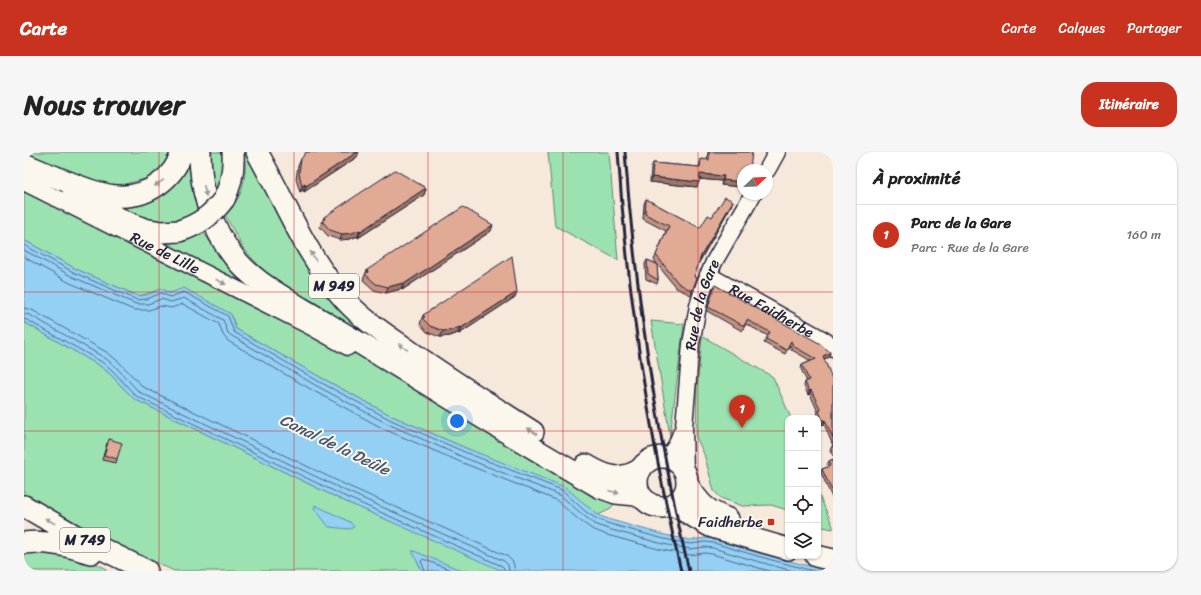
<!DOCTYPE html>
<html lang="fr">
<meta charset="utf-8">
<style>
body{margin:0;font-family:Sriracha,sans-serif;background:#f6f6f6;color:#222}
.controls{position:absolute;right:12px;bottom:12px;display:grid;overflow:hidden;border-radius:8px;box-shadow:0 1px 3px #0004}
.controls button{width:36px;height:36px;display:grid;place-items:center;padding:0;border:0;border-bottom:1px solid #e0e0e0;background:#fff;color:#222;font:20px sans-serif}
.compass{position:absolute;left:713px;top:12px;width:36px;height:36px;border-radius:50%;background:#fff;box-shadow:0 1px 3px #0004;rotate:67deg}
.you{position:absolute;left:433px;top:269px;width:14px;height:14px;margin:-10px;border:3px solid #fff;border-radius:50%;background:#1a73e8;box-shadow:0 0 0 6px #1a73e833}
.badge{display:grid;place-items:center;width:26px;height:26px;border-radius:50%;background:#c8321e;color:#fff;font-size:13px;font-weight:700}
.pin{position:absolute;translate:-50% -33px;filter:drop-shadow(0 1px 2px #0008)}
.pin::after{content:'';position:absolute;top:21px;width:14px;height:12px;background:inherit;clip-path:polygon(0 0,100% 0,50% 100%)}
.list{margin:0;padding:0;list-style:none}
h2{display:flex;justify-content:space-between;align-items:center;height:52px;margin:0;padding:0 16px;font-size:17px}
h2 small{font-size:13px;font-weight:400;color:#767676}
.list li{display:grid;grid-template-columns:26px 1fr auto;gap:12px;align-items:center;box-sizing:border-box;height:60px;padding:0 16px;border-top:1px solid #e0e0e0}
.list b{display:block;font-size:15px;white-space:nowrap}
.list p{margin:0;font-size:13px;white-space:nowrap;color:#767676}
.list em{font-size:13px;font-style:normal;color:#767676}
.icon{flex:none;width:22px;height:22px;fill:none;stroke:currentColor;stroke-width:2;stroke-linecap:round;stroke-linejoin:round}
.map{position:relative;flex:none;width:809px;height:419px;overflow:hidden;border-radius:16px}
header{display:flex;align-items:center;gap:24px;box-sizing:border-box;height:56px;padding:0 20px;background:#c8321e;color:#fff}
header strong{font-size:19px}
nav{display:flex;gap:22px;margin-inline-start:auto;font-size:14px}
.intro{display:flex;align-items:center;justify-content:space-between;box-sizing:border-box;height:96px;padding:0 24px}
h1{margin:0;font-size:28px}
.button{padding:10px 18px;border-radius:16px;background:#c8321e;color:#fff;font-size:14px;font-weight:700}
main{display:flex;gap:24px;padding:0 24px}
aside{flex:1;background:#fff;border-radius:16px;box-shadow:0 1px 3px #0004}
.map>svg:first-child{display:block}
.green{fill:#9ce2b0;stroke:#5f8276}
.water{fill:#94d0f4;stroke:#668aaa}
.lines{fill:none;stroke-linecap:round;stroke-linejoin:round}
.shore{stroke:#506885;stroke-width:1}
.minor-casing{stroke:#22223b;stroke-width:19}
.major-casing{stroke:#22223b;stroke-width:24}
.minor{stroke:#fbf7ec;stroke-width:16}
.major{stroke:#fbf7ec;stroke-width:21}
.rail{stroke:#22223b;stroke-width:3}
.major-bridge-casing{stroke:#22223b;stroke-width:24;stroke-linecap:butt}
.major-bridge{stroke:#fbf7ec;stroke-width:21}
.wall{fill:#c19280;stroke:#22223b}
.shaded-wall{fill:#9d7768;stroke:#22223b}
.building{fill:#e0aa95;stroke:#22223b}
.oneway{fill:#99979c}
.grid{fill:none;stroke:#d62828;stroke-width:1;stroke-opacity:0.55}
.poi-dot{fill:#c8321e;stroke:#fbf7ec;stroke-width:1.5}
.labels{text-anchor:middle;stroke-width:4;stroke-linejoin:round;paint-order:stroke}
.shield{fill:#fbf7ec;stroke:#636270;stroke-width:1}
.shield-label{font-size:14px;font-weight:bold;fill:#22223b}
.street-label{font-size:15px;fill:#22223b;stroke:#fbf7ec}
.poi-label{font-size:15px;fill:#22223b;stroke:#fbf7ec;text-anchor:end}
.water-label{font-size:16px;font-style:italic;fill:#445672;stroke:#fbf7ec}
</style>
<header>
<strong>Carte</strong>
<nav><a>Carte</a><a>Calques</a><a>Partager</a></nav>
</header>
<div class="intro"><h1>Nous trouver</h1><a class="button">Itinéraire</a></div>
<main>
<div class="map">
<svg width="809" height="419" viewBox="0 0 809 419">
<rect width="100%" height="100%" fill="#f6e8db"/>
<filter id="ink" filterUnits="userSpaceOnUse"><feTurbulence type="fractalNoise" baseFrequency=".025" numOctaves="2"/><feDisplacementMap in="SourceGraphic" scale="8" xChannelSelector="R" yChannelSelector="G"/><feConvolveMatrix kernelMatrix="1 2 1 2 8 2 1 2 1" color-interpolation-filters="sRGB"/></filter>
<g filter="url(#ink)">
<path class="green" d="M0,0H148L140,14L124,26L101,32L81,34L58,28Z
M165,0L170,47L177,62L138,74L78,50L100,52Z
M187,0H203L192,47L189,39Z
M219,0H224L327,167L343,184L257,132L238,117L219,96L201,63C203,60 207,57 209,54C220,40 224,17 219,0Z
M524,0H585L594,108L531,74Z
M0,32L282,172L589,346L590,352L585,358L574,363L565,356L444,297L368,264L296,225L212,177L207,162C192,157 145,137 132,139C126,140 121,143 114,144L52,117L0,88Z
M179,80L201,111L228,141L118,84Z
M627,169L660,172L646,284Z
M0,170L76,214L85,221L110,247L318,348L481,419H150L34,363L0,343Z
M678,184L749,225L767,266H764V359L760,357L747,353L718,354L697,346L690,339L680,302L672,285L673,235Z
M794,341L809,374V377L794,374Z
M0,397L51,401L81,416L82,419H0Z"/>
<path class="water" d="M0,88L52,117L114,144C122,143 130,142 136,136L146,141L160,136L207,162L212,177L296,225L368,264L444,297L541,335L574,363L587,368L641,383L666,388L681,386L691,387L734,401L805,419H481L474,417L318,348L110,247L85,221L76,214L0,170Z
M291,353L326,370L330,375L326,377L305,375L290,356Z
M388,399H390L439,419H398Z"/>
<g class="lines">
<path class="shore" d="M0,93L51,121L113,148L123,147L137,141L146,145L160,140L204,164L210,180L294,229L367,268L443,301L538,338L562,360L573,367L586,372L640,387L666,392L681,390L690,391L733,404L789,419
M0,98L49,125L112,152H124L137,147L147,150L160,146L199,168L204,181L208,184L291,233L364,272L441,306L536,343L559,363L571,372L584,377L639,392L666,397L681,395L689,396L732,409L769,419
M0,105L46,131L110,158H125L137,154L147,156L159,152L195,172L199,183L204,189L288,238L362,278L439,311L532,348L555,368L568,377L583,383L638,398L666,403L681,401L688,402L745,419
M0,156L8,158L84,201L95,210L119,235L324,334L483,404L489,410L491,419
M0,162L6,163L81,206L91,214L115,240L322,339L480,409L484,413L485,419
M0,167L3,168L78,210L88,218L112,244L320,344L478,414L480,416V419
M401,419L397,409L399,407L429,419"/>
<g class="minor-casing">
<g id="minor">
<path d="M743,18L753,0"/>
<path id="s1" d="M0,30L282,172L324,195"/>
<path id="s2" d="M684,123L798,187L804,191L809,196"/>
<path d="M643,306L652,294L658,279"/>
<path id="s3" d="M661,322L660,274L667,192L674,154L680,134L690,110L729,42"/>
</g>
</g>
<g class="major-casing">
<path id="major" d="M176,0C176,37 187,76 210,105C227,127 253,141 277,156C296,167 315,179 334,190C414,239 494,288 575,335L592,341L612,343L620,347
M233,0C261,49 282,105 321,148C340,169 364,184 387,200C427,228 468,254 509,280
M0,12C14,18 28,24 42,29C73,42 105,54 135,32C146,24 154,13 158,0
M48,44L105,71L120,77L138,80L155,79
M200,47C208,31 210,17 209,0
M613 330a25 25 0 1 1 50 0a25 25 0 1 1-50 0Z
M562,313C582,325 596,330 617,317
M663,332C676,352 681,358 704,367
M648,353L655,356L686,374L695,377L764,397
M0,354L50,383L123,419
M0,391C22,388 46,394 67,401
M792,404L809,408"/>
</g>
<use href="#minor" class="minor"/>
<use href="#major" class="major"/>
<path class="rail" d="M594,0C603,141 625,282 657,419
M601,0C611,141 633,282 665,419"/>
<g class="major-bridge-casing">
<path id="major-bridge" d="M155,79C175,73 188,63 200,47"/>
</g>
<use href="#major-bridge" class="major-bridge"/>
</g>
<path class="wall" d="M684,0H728L718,35L697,33L698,29L675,27L673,35L626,30L627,16L629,11L675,15L677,7L683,8Z
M333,5L280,40L279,38L276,40L272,27L274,14L277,7Z
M402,36L400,43L334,86V84L326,87L316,88L304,84L296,75L300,65Z
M622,47L676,76L688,65L707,54L676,108L670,125L668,139L667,143L652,136L633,112L634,128L633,132L622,127L621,112L623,108L633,112L630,108L642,79L619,67L620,52Z
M467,79L378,138L377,137L362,141L350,138L339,128L343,118Z
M691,133L805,205L800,207L809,229V294L800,272L797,273L793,263L794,260L786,242L784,243L780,234L781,230H783L777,217L778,213L787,209L768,198L766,193L761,202L740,191L744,184L722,172L718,179L683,159Z
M491,145L435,182L434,181L426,184L416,185L403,180L396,172L399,163Z
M83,291L93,307L92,311L78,308Z
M808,294H809V304L806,298Z
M809,307V348L797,321L798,317L804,315L803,313L805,309Z"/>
<path class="shaded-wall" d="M333,0H335L333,5L280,40L282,34Z
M676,22L700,24L698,29L674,27Z
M628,25L675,30L673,35L626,30Z
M699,28L719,30V33L718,35L697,33Z
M281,32L279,38L276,40L278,34Z
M402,36L400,43L334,86L337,79Z
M709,49L707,54L676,109L677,104Z
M469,73L467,79L378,138L380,132Z
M336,78L334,84L326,87L316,88L318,82Z
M379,131L377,137L362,141L364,135Z
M493,140L491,145L435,182L437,176Z
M436,175L434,181L426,184L416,185L419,179Z
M806,201L805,205L798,208L799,204Z
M787,238L786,242L784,243L785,239Z
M801,268L800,272L797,273L799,269Z"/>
<path class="building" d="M282,0H333L282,34L281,32L278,34L275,21L277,7Z
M685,0H728L726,18H719V30L699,28L700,24L676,22L675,30L628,25L629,11L676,15L677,7L685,8Z
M371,18L402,36L337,79L336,78L328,81L318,82L306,78L298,69L301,67L300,65Z
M701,45L709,49L677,104L670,125L673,126L668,139L654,131L632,103L645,74L621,62L622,47L676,76L684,63L688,65Z
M439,55L469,73L380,132L379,131L364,135L352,132L341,122L344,120L343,118Z
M488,104L493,140L437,176L436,175L428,178L419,179L406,174L398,166L401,165L399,163Z
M623,108L633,112L634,128L624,122Z
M691,133L795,191L806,200V201L799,204L809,229V286L801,268L799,269L795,259L797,258L787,238L785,239L781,230L785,228L778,213L792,207L769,194L767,189L762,198L742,187L746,180L723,168L720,174L684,155Z
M85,287L98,291L93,307L80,303Z
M809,307V341L798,317L806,314L805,309Z"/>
<defs><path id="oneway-solid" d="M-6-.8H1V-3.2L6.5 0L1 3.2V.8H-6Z"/></defs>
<g class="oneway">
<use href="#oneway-solid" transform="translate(135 31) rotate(145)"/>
<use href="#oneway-solid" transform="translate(181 39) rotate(78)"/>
<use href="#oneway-solid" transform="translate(289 104) rotate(-121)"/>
<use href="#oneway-solid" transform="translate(197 130) rotate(27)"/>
<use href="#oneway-solid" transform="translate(379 195) rotate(-145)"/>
<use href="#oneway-solid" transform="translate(508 279) rotate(-147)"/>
<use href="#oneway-solid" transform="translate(590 340) rotate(15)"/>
<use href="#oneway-solid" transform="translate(26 369) rotate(-151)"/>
</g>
</g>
<path class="grid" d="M135,0V419M270,0V419M404,0V419M539,0V419M674,0V419M0,140H809M0,279H764M794,279H809"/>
<rect class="poi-dot" x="743" y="366" width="8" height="8" rx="2"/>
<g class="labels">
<g class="shield">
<rect x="285" y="122" width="50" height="24" rx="3"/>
<rect x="36" y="376" width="50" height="24" rx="3"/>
</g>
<g class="shield-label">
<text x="310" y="139">M 949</text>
<text x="61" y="393">M 749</text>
</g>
<g class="street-label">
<text dy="5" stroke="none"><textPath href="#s1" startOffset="158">Rue de Lille</textPath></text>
<text dy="5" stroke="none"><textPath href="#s3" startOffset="171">Rue de la Gare</textPath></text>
<text dy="5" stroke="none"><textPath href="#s2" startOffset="73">Rue Faidherbe</textPath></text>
</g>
<g class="poi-label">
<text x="739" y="375">Faidherbe</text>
</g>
<g class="water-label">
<text transform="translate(311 292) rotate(26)" y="6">Canal de la Deûle</text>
</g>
</g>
</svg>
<div class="controls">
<button>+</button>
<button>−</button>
<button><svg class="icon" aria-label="locate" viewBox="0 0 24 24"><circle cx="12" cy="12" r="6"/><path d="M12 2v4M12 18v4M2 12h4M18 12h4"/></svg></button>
<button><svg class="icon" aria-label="layers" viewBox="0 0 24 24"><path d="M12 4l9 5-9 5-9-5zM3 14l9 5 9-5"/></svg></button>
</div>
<svg class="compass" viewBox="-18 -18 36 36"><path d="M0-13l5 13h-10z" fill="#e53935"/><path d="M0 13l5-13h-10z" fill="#767676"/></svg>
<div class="you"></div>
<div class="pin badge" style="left:718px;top:276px">1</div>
</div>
<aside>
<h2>À proximité<small></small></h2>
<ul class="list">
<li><span class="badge">1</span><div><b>Parc de la Gare</b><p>Parc · Rue de la Gare</p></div><em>160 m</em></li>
</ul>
</aside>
</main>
